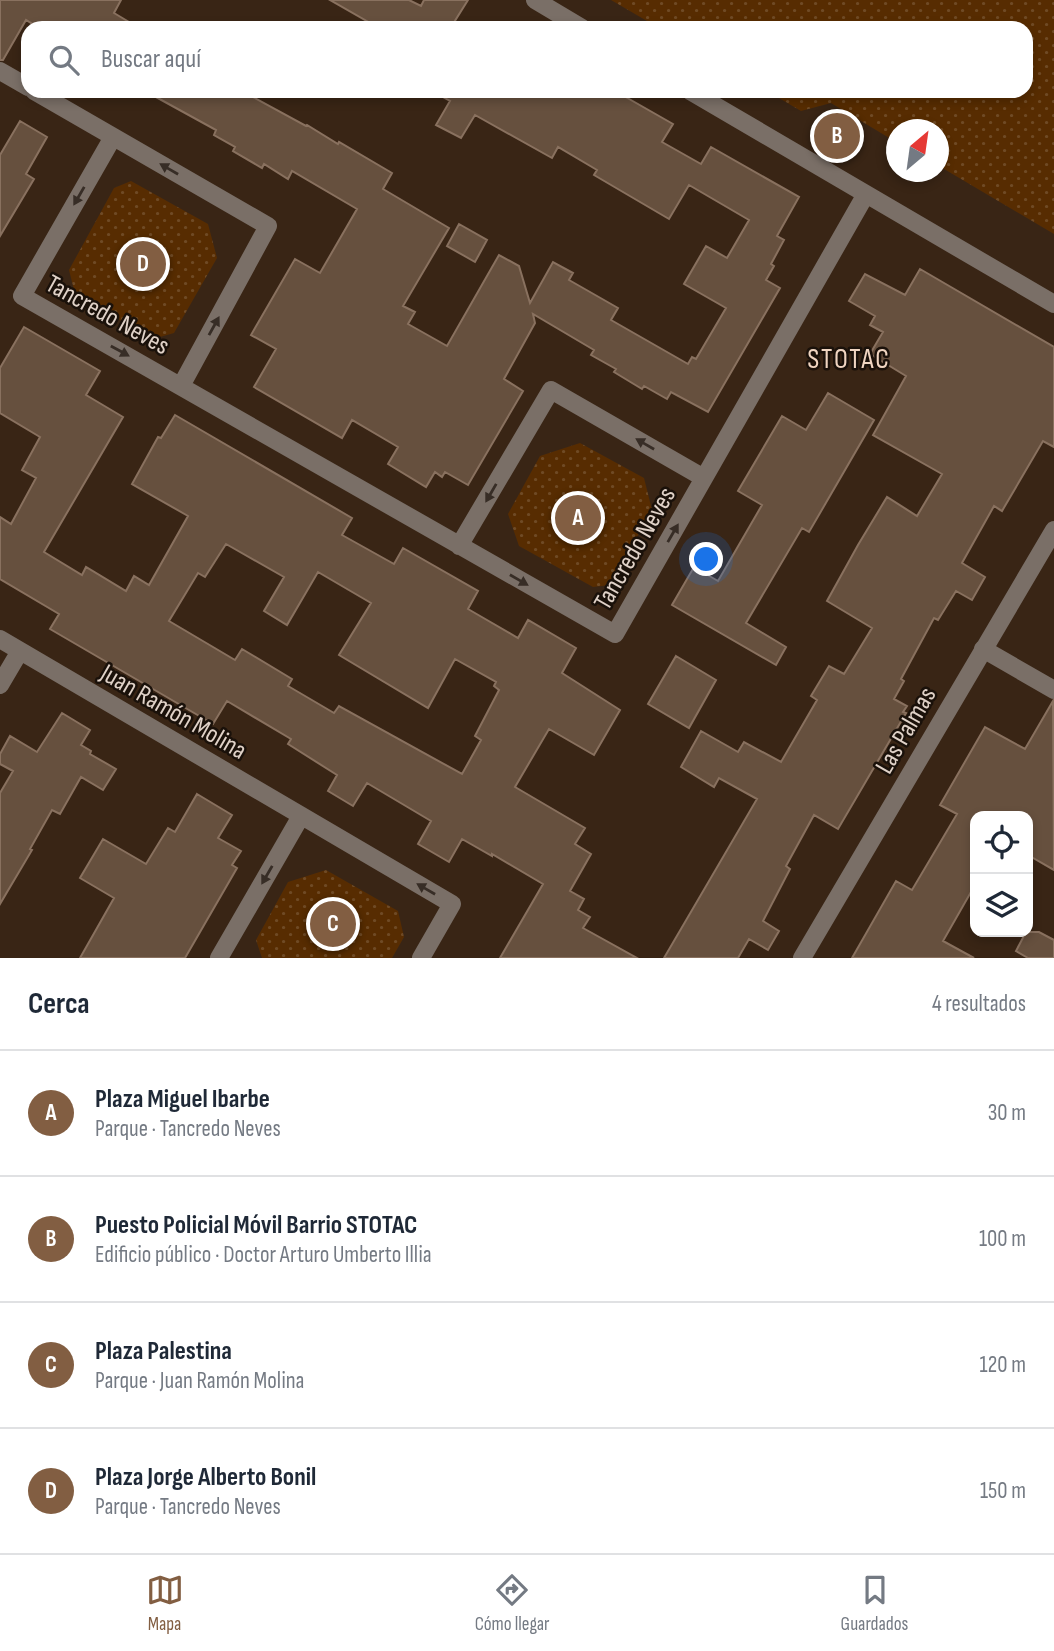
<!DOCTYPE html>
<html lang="es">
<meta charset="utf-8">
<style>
body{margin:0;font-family:"Sofia Sans Condensed",sans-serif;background:#f2f2f3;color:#1f2937}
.controls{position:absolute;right:21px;bottom:21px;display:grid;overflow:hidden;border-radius:14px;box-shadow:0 4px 10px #0003}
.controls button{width:63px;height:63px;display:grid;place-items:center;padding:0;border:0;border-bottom:2px solid #e0e1e3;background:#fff;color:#1f2937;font:35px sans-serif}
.compass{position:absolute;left:886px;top:119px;width:63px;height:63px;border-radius:50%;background:#fff;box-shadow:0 4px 10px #0003;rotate:29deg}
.you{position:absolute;left:707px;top:560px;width:24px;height:24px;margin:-18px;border:5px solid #fff;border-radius:50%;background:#1a73e8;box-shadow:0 0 0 10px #1a73e833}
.badge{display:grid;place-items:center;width:46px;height:46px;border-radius:50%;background:#825e42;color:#fff;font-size:23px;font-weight:700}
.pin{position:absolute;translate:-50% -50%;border:4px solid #fff;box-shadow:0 2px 7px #0006}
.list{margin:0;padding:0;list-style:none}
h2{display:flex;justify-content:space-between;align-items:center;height:91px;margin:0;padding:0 28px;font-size:30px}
h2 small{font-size:23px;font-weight:400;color:#747a83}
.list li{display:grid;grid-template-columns:46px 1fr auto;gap:21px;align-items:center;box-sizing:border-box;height:126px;padding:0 28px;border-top:2px solid #e0e1e3}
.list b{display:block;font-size:26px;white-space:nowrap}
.list p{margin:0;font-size:23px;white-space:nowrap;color:#747a83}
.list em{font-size:23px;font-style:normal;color:#747a83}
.icon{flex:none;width:38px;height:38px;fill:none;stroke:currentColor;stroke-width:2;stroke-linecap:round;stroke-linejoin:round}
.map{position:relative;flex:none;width:1054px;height:958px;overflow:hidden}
.search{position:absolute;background:#fff;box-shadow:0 4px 10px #0003;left:21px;right:21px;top:21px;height:77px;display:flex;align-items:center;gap:18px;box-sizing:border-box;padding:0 24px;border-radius:21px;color:#747a83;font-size:26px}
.sheet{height:595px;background:#fff}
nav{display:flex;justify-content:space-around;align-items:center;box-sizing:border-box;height:98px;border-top:2px solid #e0e1e3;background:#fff;font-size:19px;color:#747a83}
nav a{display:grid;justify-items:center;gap:4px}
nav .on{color:#825e42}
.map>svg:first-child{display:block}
.park{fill:url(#park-dots)}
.building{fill:#66503e;stroke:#89715f;stroke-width:2;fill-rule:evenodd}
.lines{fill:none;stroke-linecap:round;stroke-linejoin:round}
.minor{stroke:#7a6f67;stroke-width:18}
.oneway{fill:#372d26}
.labels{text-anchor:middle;stroke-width:5;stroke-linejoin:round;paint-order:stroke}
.street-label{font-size:26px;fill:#e0d2c8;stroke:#1a110a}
.neighbourhood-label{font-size:28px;letter-spacing:2px;fill:#f0d5c1;stroke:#1a110a}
</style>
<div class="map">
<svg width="1054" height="958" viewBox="0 0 1054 958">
<defs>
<pattern id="park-dots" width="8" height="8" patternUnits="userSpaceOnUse" patternTransform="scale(1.75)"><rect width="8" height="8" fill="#572c01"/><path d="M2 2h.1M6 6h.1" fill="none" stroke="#6f4a25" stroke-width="1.8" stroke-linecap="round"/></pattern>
</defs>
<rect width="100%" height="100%" fill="#392515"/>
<path class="park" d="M611,0H1054V234L939,166V130H897L896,142L831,103L801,111L767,91H1026V28H659Z
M131,181L208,224L217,258L174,333L153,339L75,294L69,270L114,188Z
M580,443L644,478L652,510L610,585L593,587L519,546L508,514L540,456Z
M326,870L398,911L404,937L392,958H262L256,940L288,882Z"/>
<path class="building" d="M0,0H121L114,13L139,28H39L26,20L3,60H0Z
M330,0H409L421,6L424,0H468L453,24L460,28H379Z
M145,91H242L306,126L307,125L338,144L339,142L392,173L383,189L449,228L403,306L415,312L408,324L447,346L499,255L519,266L530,303L553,262L573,273L569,280L618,308L611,320L688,364L692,357L696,359L726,308L684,284L706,246L727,258L749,220L689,185L669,219L594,175L597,170L558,147L552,158L475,115L461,138L436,125L450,101L432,91H615L673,124L662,142L701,164L711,147L799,197L777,236L784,240L771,264L774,266L766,280L780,288L708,412L671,392L667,399L644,386L642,389L614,372L616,369L591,355L594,350L533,314L535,323L504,379L523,391L468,485L445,472L442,477L435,472L426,487L388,464L398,447L352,420L342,438L254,387L276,349L251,335L295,259L320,273L357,209L292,171L288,179L264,164L262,168L233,151L235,147L214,135L216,130Z
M20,121L47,137L26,174L34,179L0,236V155Z
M459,224L487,240L475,262L447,246Z
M920,269L1054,347V447L1043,441L1002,511L994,506L962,563L985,577L972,600L956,591L938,620L934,618L901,679L904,681L894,699L907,706L903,712L906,713L838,829L814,815L786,866L790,869L763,921L779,931L768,950L749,939L738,958H664L757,799L719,778L714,787L681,767L701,731L738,752L744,742L781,762L817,700L811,696L829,666L844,674L872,628L827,601L858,545L887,497L917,516L942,474L873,435L906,376L870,354L883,332L870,325L875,316L849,301L865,274L905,295Z
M24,327L100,371L86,395L123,417L44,552L82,575L86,567L126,591L134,576L149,585L188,516L132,484L158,437L161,438L175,415L352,518L342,535L394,564L403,548L478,591L468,609L518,638L528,620L576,648L562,673L620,710L594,755L549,729L515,787L585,828L575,844L591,854L570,891L584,899L578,910L590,917L583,928L637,958H500L543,884L492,854V856L462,839L449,862L418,844L431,821L367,783L353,806L328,791L337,775L288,744L291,739L227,701L213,724L50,629L59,614L0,579V517L11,524L36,478L22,470L40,437L0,413V368ZM226,544L284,577L264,611L287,625L318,572L371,603L339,655L428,708L455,659L496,682L494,686L499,690L475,736L481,740L462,774L339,706L334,713L288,686L292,679L242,649L235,660L169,621L198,573L205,577Z
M828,393L874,420L809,532L802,528L746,623L786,647L776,665L672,605L694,567L718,581L762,505L738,491L782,416L806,430Z
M676,656L716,680L689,728L648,704Z
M1053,701L1054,870L1028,855V816H975V885L943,941L974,958H852L896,881L912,890L957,814L940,805L985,727L1025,749Z
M62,713L90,730L81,745L91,751L90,754L116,769L103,790L81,777L60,814L52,810L30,849L32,850L0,904V793L13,771L0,764V754L10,736L37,752Z
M197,794L232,815L218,838L241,851L232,865L237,868L185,958H80L114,898L80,878L103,839L146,864L168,828L175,832Z
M1026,932H1039L1054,940V958H1028L1016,951Z"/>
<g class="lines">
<path class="minor" d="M535,0L582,28
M0,71L28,87
M34,91L268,226L181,386
M690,91L1054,304
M113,137L22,296L615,634L866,194
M459,546L551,390L704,478
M0,639L452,904L421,958
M983,649L1054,690
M0,685L20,651
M219,958L301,816
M802,958L1054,530"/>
</g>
<defs><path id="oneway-solid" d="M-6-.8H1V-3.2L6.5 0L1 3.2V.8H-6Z" transform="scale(1.75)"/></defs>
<g class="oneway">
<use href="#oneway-solid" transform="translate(169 169) rotate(-150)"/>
<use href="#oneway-solid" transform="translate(79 196) rotate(120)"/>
<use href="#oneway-solid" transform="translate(214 326) rotate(-61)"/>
<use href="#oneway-solid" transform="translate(120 351) rotate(29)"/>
<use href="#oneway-solid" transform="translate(645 444) rotate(-150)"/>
<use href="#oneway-solid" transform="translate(491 493) rotate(120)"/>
<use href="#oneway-solid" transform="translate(673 533) rotate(-60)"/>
<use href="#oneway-solid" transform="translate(519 580) rotate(30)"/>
<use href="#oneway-solid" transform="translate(267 875) rotate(120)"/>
<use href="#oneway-solid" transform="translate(426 889) rotate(-150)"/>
</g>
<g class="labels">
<g class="street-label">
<text transform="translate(108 314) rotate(29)" y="9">Tancredo Neves</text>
<text transform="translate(634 548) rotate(-60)" y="9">Tancredo Neves</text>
<text transform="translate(174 711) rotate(30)" y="9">Juan Ramón Molina</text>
<text transform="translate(905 730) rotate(-60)" y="9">Las Palmas</text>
</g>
<g class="neighbourhood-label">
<text x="849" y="368">STOTAC</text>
</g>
</g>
</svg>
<div class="controls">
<button><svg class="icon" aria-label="locate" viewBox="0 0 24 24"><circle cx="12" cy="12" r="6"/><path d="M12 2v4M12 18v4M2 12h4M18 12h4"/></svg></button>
<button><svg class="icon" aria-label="layers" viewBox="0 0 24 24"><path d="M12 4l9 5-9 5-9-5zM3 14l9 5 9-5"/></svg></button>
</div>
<svg class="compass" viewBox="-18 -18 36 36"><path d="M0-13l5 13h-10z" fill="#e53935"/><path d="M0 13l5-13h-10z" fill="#747a83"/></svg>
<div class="you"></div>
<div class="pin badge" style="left:578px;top:518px">A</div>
<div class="pin badge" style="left:837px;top:136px">B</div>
<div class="pin badge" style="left:333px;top:924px">C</div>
<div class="pin badge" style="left:143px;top:264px">D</div>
<div class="search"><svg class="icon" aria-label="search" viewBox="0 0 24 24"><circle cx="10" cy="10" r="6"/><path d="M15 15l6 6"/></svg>Buscar aquí</div>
</div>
<section class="sheet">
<h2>Cerca<small>4 resultados</small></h2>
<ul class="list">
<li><span class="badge">A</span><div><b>Plaza Miguel Ibarbe</b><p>Parque · Tancredo Neves</p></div><em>30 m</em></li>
<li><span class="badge">B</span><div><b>Puesto Policial Móvil Barrio STOTAC</b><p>Edificio público · Doctor Arturo Umberto Illia</p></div><em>100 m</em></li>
<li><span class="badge">C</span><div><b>Plaza Palestina</b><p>Parque · Juan Ramón Molina</p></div><em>120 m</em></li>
<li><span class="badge">D</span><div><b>Plaza Jorge Alberto Bonil</b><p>Parque · Tancredo Neves</p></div><em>150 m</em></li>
</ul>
</section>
<nav>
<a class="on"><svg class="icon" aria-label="map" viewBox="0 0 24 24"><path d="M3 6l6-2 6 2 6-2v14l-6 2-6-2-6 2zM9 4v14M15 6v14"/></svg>Mapa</a>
<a><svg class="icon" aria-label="directions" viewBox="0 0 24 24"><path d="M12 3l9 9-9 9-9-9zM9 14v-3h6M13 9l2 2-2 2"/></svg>Cómo llegar</a>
<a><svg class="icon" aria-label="saved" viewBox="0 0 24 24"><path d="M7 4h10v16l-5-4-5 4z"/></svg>Guardados</a>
</nav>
